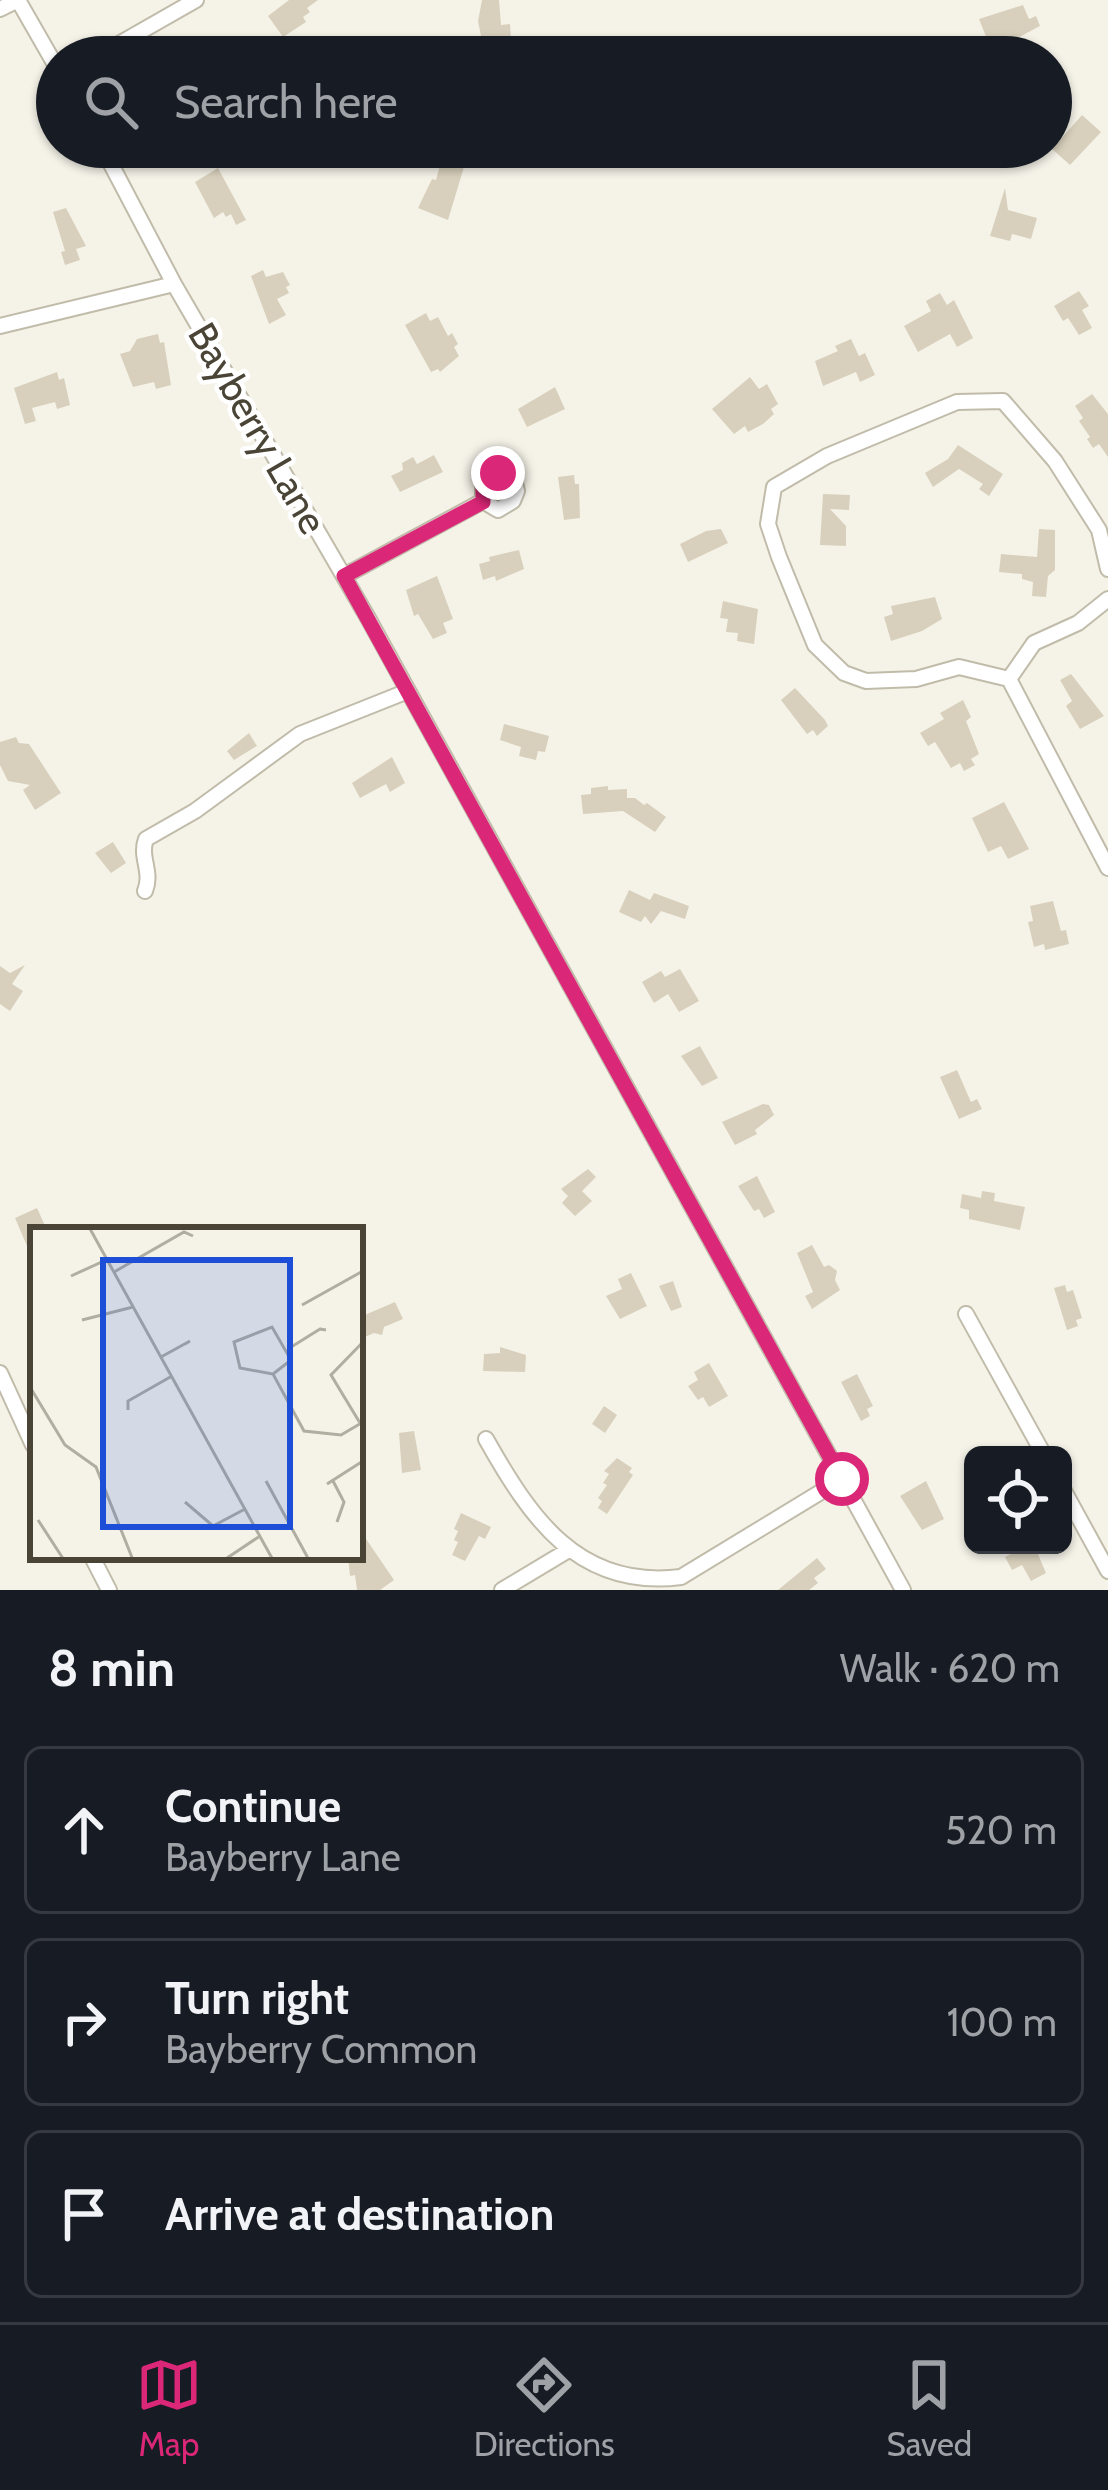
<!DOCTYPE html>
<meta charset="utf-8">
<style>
body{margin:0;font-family:Cabin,sans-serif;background:#242831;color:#f1f3f6}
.controls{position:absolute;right:36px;bottom:36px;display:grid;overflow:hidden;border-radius:18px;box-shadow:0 3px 9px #0004}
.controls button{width:108px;height:108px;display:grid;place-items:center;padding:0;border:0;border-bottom:3px solid #363941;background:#171b24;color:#f1f3f6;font:60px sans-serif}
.stop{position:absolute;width:36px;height:36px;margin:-27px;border:9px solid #db2777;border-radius:50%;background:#fff}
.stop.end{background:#db2777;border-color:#fff;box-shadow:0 3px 12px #0008}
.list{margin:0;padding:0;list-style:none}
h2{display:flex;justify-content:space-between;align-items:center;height:156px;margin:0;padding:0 48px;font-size:51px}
h2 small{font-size:39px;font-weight:400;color:#9ea1a6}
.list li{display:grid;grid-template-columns:78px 1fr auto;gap:36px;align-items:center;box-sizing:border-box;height:168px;margin:0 24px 24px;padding:0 24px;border:3px solid #363941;border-radius:18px}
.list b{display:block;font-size:45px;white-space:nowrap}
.list p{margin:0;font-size:39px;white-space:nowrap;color:#9ea1a6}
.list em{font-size:39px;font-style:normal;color:#9ea1a6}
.icon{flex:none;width:66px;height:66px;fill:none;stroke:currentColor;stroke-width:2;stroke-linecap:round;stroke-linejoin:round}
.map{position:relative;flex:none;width:1108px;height:1590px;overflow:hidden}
.search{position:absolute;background:#171b24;box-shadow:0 3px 9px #0004;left:36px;right:36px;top:36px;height:132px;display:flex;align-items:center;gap:30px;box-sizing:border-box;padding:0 42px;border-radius:66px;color:#9ea1a6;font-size:45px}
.sheet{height:732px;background:#171b24}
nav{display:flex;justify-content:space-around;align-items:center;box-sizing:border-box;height:168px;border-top:3px solid #363941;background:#171b24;font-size:33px;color:#9ea1a6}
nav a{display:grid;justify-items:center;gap:6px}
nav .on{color:#db2777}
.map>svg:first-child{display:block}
.building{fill:#d8d0bc}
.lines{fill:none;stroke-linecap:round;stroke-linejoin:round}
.minor-casing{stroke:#c1bcaa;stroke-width:18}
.minor{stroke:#fff;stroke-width:14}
.route{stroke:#db2777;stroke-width:15}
.labels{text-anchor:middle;stroke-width:9;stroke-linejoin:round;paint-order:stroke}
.street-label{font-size:39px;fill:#494436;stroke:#fff}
.inset-road{fill:none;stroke:#b0ada1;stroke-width:3}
.view{fill:#1d4ed8;fill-opacity:0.15;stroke:#1d4ed8;stroke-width:6}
.inset-edge{fill:none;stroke:#494436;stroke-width:6}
</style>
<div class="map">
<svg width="1108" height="1590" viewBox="0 0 1108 1590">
<rect width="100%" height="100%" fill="#f5f3e8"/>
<path class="building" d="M289,0H318L307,8L310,12L303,17L306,22L283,37L268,16Z
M482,0H499L501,25L510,24L511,39L482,41L478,21Z
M1023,5L1029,19L1036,16L1040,26L1004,45L989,44L979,19Z
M1082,115L1101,132L1070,165L1052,149Z
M466,147H479L483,155L464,167L448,220L418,208L432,179L436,180L440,165Z
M218,168L246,220L236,225L231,214L226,217L223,212L214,218L195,182Z
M1005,188L1008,210L1037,218L1031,239L1012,234L1010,241L990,236Z
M66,208L86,246L76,249L80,260L65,265L61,252L65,251L53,212Z
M263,270L266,277L283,272L290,285L286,287L289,293L277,299L286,315L269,324L251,276Z
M1079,291L1089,306L1082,310L1092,328L1079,335L1068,318L1063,321L1054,306Z
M940,293L947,305L954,300L973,338L957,347L950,334L918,352L904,326L931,311L926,301Z
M426,313L430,321L438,317L448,336L452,333L458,344L454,347L459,356L440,372L438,369L431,372L405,325Z
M158,334L160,343L164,342L171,385L156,389L154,382L133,387L120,354L130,351L137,339Z
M851,339L859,356L865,353L875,375L860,382L856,372L823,386L815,361L838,351L835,346Z
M57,372L59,380L64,378L70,405L57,409L55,402L32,408L36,421L25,424L14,388Z
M750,377L759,389L767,384L778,404L771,409L774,414L763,424L748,432L745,426L734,434L712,409Z
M555,387L565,409L527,427L518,409Z
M1092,394L1108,414V457L1099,444L1093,448L1087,439L1090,437L1079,421L1083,418L1075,406Z
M958,445L1003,474L989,496L979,489L983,484L959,469L933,487L925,473L948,459Z
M434,455L443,472L400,492L391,476L403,470L402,463L413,457L417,464Z
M574,475L575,484H579L580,518L564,520L558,477Z
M823,494L850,495L849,510L830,509L846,526V546L820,545Z
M721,529L728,543L688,562L680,544L706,531Z
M1039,529L1055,530V570L1048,576L1046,597L1032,596L1033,582L1022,579V574L999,572L1001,554L1037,557Z
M519,550L524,569L496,581L495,576L483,580L479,564L490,561L489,557Z
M437,576L453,619L443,623L447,633L433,639L418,614L414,616L406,590Z
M935,597L942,619L922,631L891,641L884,617L893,614L891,606Z
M723,601L758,609L754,644L737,641L738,633L726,632L728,619L720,618Z
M1071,674L1104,716L1080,729L1066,706L1072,701L1060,680Z
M795,688L825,720L828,726L817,736L813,730L807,734L781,700Z
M963,700L971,717L966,721L979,754L971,759L975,765L964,771L960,763L951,768L935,742L928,746L920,733L944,719L940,713Z
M504,724L549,736L545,752L538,751L536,760L519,756L521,747L500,740Z
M249,733L257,746L234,760L227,751Z
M16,737L19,743L29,744L61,793L35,810L23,790L30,785L8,781L0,765V742Z
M392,757L405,783L390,792L386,784L360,798L352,783Z
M608,786V790L627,789V798H635L644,805L647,803L666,817L655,832L623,811L583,814L581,795L591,794V788Z
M1004,802L1029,849L1008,859L1001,846L988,852L972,818Z
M113,842L126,863L111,873L95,853Z
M629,890L650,900L654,893L689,906L685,919L661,911L651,924L645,916L641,922L619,912Z
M1053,901L1061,931L1066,930L1069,944L1045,950L1044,944L1034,947L1028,922L1033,921L1030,906Z
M25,965L12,984L23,991L10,1011L0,1004V966L10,973Z
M680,969L699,1001L679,1012L668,994L654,1003L642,982L661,971L665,977Z
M700,1046L718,1078L702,1086L681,1056Z
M957,1070L971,1102L977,1099L982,1109L959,1119L940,1077Z
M763,1104L769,1105L774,1115L755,1130L757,1134L735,1145L722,1122Z
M588,1169L596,1177L582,1191L592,1201L575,1216L562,1203L568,1196L561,1189Z
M757,1176L775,1212L764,1218L759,1209L754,1211L738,1186Z
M982,1191L995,1193L994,1201L1025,1207L1020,1230L969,1219V1210L960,1208L962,1194L981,1198Z
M37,1208L47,1230H33V1260L15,1218Z
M812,1245L824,1267L829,1265L837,1271L835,1280L840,1290L812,1309L805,1296L813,1292L797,1253Z
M631,1273L647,1306L620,1319L606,1296L622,1289L618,1279Z
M673,1281L682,1307L671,1311L659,1286Z
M1065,1285L1067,1292L1073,1290L1082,1318L1076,1320L1078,1326L1067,1330L1054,1288Z
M395,1302L403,1319L384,1327L382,1335L374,1333L360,1339V1317Z
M500,1347L526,1355L525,1372L483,1371L484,1354L500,1353Z
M709,1363L728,1396L709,1407L703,1397L698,1400L688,1386L698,1380L694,1372Z
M857,1374L873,1406L867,1409L870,1416L861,1421L841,1382Z
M604,1406L617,1415L605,1433L592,1424Z
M414,1431L421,1470L402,1473L399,1433Z
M617,1458L632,1468L629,1472L633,1475L607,1514L598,1508L602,1501L598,1498L607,1485L603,1483L609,1474L604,1471Z
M926,1481L944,1519L922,1530L900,1496Z
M461,1513L491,1527L485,1539L479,1536L465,1561L452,1555L458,1542L454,1540L458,1531L454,1529Z
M360,1530L394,1580L380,1590H357L355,1575L350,1576L348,1557H360Z
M1008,1545H1034L1046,1573L1031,1581L1022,1565L1012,1570L1005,1557L1013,1553Z
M817,1558L826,1569L814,1578L818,1583L809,1590H778Z"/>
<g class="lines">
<g class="minor-casing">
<path id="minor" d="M18,0L57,68
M0,9L18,0
M96,57L196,0
M102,147L174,284L368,618L903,1590
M0,326L174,284
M1108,569L1099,530L1055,461L1003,401L957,402L827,456L774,487L768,524L779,557L815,645L844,673L866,681L916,679L959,667L1009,679L1108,868
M344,576L483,501V482L498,473L515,483L517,491L513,501L498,510L483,501
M1009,679L1034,643L1078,623L1108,599
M145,891C153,872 139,857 146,839L195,811L300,734L408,691
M966,1314L1044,1455
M0,1373L33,1445
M486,1439C530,1517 578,1590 681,1577L842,1479
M1063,1489L1108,1571
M92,1557L109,1590
M502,1590L567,1551"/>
</g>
<use href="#minor" class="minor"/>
</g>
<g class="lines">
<path class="route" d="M498,473L483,482V502L344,576L842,1479"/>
</g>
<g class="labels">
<g class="street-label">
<text transform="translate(258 428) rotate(60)" y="14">Bayberry Lane</text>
</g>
</g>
<g transform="translate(30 1227)">
<rect width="333" height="333" fill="#f5f3e8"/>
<path class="inset-road" d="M59,0L243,333M84,45L154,5L163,9M41,49L76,33M272,78L333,44M52,93L103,80M258,122L290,102L296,103L290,102M131,130L160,114L155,117M243,147L261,133L242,100L204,115L210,141L243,147L274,204L311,208L333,195M0,160L35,218L66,240L103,333M98,183V174L142,149M330,196L301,148L333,115M302,252L314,275L307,295M236,254L279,333M297,257L333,234M155,275L183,299L215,282M8,293L34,333M194,333L230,309"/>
<path class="view" d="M73,33H260V300H73Z"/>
<rect width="333" height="333" class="inset-edge"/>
</g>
</svg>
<div class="controls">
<button><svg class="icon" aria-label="locate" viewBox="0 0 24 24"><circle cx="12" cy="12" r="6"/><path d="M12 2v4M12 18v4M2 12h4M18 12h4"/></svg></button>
</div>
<div class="stop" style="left:842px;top:1479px"></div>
<div class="stop end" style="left:498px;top:473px"></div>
<div class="search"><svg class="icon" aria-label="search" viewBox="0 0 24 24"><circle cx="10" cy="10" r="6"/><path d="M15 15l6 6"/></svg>Search here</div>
</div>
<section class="sheet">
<h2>8 min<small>Walk · 620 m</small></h2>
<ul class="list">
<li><svg class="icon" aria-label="ahead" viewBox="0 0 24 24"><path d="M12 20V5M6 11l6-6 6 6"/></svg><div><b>Continue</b><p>Bayberry Lane</p></div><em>520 m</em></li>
<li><svg class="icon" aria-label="right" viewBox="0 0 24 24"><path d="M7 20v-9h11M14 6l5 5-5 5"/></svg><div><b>Turn right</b><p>Bayberry Common</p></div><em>100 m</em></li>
<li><svg class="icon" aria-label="arrive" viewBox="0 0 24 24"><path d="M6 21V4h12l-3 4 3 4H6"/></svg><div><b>Arrive at destination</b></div></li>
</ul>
</section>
<nav>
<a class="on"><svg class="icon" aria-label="map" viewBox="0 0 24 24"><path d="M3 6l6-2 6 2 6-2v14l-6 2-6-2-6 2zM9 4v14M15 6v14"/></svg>Map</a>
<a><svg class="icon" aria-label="directions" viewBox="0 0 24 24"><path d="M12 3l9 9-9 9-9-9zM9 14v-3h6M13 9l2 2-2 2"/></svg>Directions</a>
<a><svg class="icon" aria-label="saved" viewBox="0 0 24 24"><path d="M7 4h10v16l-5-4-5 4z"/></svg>Saved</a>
</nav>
